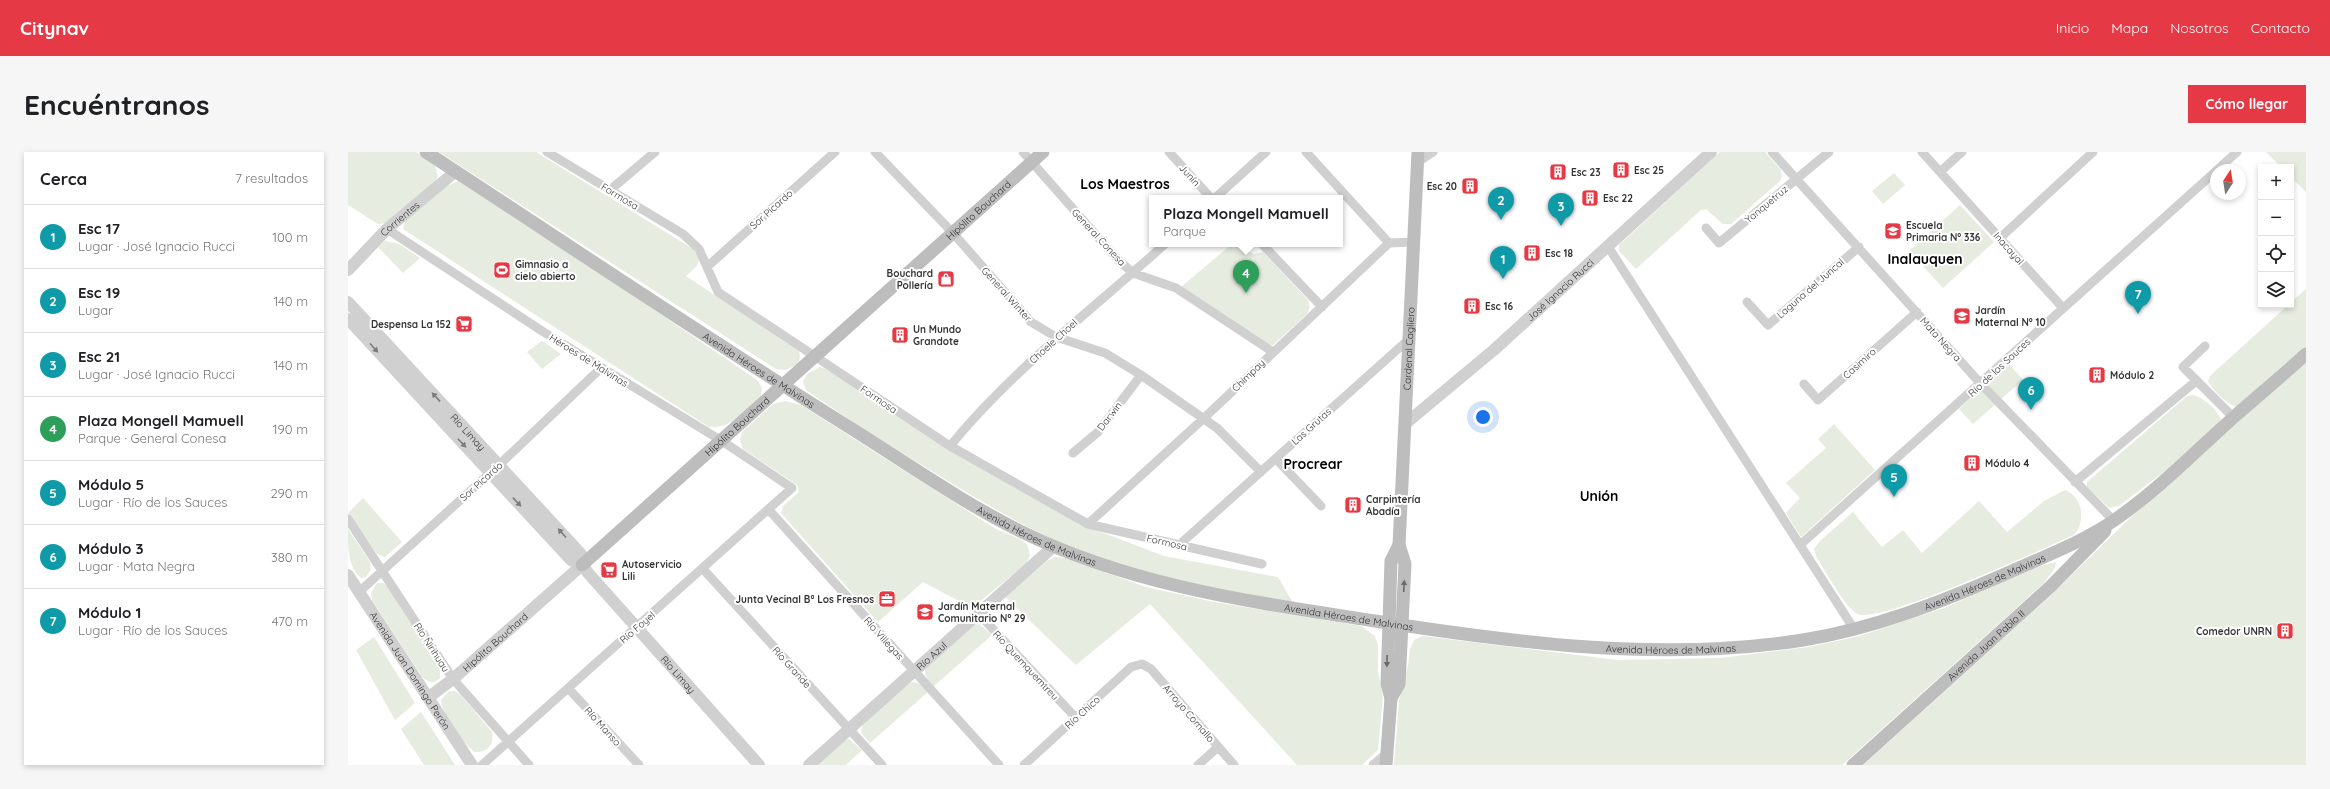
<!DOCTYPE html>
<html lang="es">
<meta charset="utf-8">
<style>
body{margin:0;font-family:Quicksand,sans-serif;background:#f6f6f6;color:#202124}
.controls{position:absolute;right:12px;top:12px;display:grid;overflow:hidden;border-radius:0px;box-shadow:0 2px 6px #0003}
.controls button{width:36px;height:36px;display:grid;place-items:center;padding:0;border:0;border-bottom:1px solid #e0e0e0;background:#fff;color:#202124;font:20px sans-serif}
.compass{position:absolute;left:1862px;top:12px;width:36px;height:36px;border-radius:50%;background:#fff;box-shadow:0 2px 6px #0003;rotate:12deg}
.you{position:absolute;left:1135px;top:265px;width:14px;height:14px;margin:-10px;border:3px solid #fff;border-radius:50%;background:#1a73e8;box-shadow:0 0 0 6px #1a73e833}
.badge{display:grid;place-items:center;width:26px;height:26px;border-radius:50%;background:#e63946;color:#fff;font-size:13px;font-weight:700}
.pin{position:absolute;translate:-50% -33px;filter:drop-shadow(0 1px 2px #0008)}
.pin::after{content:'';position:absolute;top:21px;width:14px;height:12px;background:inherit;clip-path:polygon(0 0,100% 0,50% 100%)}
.popup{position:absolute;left:801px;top:43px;width:194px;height:52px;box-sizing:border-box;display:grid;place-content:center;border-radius:0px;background:#fff;filter:drop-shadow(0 1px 3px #0005);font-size:13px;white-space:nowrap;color:#757577}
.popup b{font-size:15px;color:#202124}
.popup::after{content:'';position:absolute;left:50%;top:100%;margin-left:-8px;border:8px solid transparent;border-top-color:#fff}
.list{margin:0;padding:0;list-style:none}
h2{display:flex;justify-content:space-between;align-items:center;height:52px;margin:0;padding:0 16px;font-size:17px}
h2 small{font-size:13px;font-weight:400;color:#757577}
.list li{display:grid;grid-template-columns:26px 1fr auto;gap:12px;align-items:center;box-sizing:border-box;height:64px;padding:0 16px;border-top:1px solid #e0e0e0}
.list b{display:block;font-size:15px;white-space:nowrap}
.list p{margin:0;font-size:13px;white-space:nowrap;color:#757577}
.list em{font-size:13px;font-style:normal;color:#757577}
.icon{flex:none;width:22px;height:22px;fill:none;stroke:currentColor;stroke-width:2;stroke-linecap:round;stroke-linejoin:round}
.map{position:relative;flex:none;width:1958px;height:613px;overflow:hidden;border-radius:0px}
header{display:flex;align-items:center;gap:24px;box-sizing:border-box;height:56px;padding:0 20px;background:#e63946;color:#fff}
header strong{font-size:19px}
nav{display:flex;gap:22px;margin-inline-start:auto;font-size:14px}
.intro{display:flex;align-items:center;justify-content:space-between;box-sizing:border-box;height:96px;padding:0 24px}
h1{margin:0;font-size:28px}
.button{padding:10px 18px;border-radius:0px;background:#e63946;color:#fff;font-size:14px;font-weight:700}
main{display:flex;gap:24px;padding:0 24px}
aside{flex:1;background:#fff;border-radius:0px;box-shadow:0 2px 6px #0003}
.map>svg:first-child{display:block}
.green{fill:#e6ecdf}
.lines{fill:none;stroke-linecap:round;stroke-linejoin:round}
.minor{stroke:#d0d0d0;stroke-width:9}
.tertiary{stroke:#d0d0d0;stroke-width:12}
.secondary{stroke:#bdbdbd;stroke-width:13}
.oneway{fill:#7a7a7a}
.oneway2{fill:#6a6a6a}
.labels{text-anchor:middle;stroke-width:4;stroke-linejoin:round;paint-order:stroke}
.poi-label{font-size:10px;font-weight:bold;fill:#333;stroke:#fff;text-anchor:start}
.street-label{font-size:10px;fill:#333;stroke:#fff}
.district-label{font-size:14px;font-weight:bold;fill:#000;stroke:#fff}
</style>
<header>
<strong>Citynav</strong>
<nav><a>Inicio</a><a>Mapa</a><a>Nosotros</a><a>Contacto</a></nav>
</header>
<div class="intro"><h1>Encuéntranos</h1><a class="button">Cómo llegar</a></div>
<main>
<aside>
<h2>Cerca<small>7 resultados</small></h2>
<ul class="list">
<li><span class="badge" style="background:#0f9aa8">1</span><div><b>Esc 17</b><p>Lugar · José Ignacio Rucci</p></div><em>100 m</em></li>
<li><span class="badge" style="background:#0f9aa8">2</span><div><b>Esc 19</b><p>Lugar</p></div><em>140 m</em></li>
<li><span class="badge" style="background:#0f9aa8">3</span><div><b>Esc 21</b><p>Lugar · José Ignacio Rucci</p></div><em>140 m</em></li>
<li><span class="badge" style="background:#2e9e5b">4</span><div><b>Plaza Mongell Mamuell</b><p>Parque · General Conesa</p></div><em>190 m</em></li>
<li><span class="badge" style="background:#0f9aa8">5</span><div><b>Módulo 5</b><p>Lugar · Río de los Sauces</p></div><em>290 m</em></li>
<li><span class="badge" style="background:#0f9aa8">6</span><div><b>Módulo 3</b><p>Lugar · Mata Negra</p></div><em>380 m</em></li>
<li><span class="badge" style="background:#0f9aa8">7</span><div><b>Módulo 1</b><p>Lugar · Río de los Sauces</p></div><em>470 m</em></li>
</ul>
</aside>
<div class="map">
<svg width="1958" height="613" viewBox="0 0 1958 613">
<rect width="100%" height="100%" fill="#fff"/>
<path class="green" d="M0,0H68L86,11L90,24L87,31L38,71L30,72L0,53Z
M91,0H188L345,97L352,105L349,114L338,124L451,199L452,205L450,212L438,218L428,217Z
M1372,0H1417L1433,18L1434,24L1432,29L1383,72H1375L1358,57L1353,58L1288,117L1271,99V93Z
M1918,0H1958V40L1943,25V15H1933Z
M1546,21L1557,33L1535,52L1524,39Z
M110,29L119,30L409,228L414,236L413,244C397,258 384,277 361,275L55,77L57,69L99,34Z
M1612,53L1646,90L1595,136L1561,99Z
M37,89L51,92L72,106L55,121L30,95Z
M884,92H896L898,99L906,102L915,100L960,148L962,155L959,162L925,193L917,192L833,135Z
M1958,137V196L1888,255C1878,251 1865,239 1860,229L1862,224L1940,153H1943V150Z
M194,189L213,202L194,217L179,200Z
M1958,207V613H1515L1699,447L1781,367Z
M1661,212L1675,228L1653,247L1639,231Z
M472,215L478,217L740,375L816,404L930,425L945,451C870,438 794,424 723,395C679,377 640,353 600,329C552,300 504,270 458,238L455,230L459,222Z
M1633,237L1647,253L1625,272L1611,257Z
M1845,243C1855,245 1870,258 1873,268L1843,299L1771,354L1761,356L1739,335V330L1839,244Z
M437,249L453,253L648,377L672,387L679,392L682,403L679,411L624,456L575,430L530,470L433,361L435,354L451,340L449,333L395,297L392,288L394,280L425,252Z
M1486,272L1527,318L1453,385L1438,361L1452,346L1438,331L1478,296L1470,287Z
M1717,338C1735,345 1738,369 1726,383C1696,396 1531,473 1510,462C1495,454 1479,420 1469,406L1466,397L1472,389L1505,360L1534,395L1555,378L1574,401L1631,349L1659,380L1696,349Z
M15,346L54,390L37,405L29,402L0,361Z
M0,377L22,410L23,417L18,425L13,426C0,415 0,396 0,377Z
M707,405L717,406L798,435L866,450L1013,474L1027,484L1030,494V520L1035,544L1030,598L1014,613H949L802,452L728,513L657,445L699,409Z
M1708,410L1707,416L1696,431L1494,613H1046L1051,548L1060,514L1062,497L1066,488L1075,484L1270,508L1372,506L1461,495L1511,484L1596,456L1689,415Z
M29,431H35L40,435L92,514V526C85,532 82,531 75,526L24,448L23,441Z
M631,472L644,483L586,534C580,527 575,523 578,514L626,473Z
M26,485L67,551L47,568L8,498Z
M566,530L572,532L580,540L522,591L513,581L515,571L560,531Z
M101,539H107L112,542L144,580C146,593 141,600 127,600C115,592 94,563 93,548Z
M73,560L107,613H108H76L53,577Z
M501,587L514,598L498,613H468L496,588Z"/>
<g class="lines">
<path class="minor" d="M199,0L335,82L351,97L370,140L602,294L740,372L914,412
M527,0L605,81L683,170L708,185L757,201L793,223L869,276L913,320
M675,0L770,108L785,121L828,136L925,200
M821,0L863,46
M958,0L1041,91
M1424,0L1633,232L1766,369
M1574,0L1715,156
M1070,10L1085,0
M1869,18L1889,0
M1592,20L1614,0
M262,38L307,0
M867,46L918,0
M1358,76L1371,91L1481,0
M39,77L194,179L374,289L444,336L134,613
M1652,86L1745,0
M914,92L974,155
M1259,93L1506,477
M360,114L487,0
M1399,150L1420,173L1511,95
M1857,194L1835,215L1886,266
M1456,232L1470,248L1569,160
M602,294C665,217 744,158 817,92
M725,301L750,280L793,223
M928,307L973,354
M1727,330L1848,229
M421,358L651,613
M0,367L105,527L181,613
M740,372L855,267L1041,91L1066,90
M831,393L1060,188
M1452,393L1868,19
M355,417L534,613
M11,440L151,313L253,216
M629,460L728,566
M220,536L291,613
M676,613L783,515L794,512L803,517L886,613
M850,613L870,595
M1025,613L1038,602"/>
<g class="tertiary">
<path id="s1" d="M0,118L39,77L108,19"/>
<path id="s2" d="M0,150L233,402L234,413L241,422L411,613"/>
<path d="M0,167L223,408L234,413"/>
<path id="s3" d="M1057,272L1147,197L1363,0"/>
<path id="s4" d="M0,423L124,613"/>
<path id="s5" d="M81,545L105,527L234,413"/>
<path id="s6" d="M461,613L706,394"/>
</g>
<g class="secondary">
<path id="s7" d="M78,0C219,92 358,186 501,275C557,310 612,349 672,379C783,434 905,450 1027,469C1168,491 1313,510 1455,488C1524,477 1591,451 1655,423C1692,406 1734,391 1768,367C1811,337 1848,299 1887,264C1911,243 1935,223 1958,202"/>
<path id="s8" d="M234,413L695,0"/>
<path d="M1043,546L1039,532L1043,409L1051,393"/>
<path id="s9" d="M1038,613L1043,546L1051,532L1057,412L1051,393L1070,0"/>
<path id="s10" d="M1505,613L1702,435L1757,379"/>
</g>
</g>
<defs><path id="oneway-solid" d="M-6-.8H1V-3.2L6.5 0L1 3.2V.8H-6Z"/></defs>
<g class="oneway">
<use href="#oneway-solid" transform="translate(26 196) rotate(48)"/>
<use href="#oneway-solid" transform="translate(88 245) rotate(-133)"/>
<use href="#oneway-solid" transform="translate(114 291) rotate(46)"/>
<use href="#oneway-solid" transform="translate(169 350) rotate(47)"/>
<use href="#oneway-solid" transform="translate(214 381) rotate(-132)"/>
</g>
<g class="oneway2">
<use href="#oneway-solid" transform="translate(1056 434) rotate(-87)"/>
<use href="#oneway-solid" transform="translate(1039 509) rotate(91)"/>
</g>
<defs>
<g id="building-square" transform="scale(0.9)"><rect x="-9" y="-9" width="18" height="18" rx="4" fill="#e63946" stroke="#fff"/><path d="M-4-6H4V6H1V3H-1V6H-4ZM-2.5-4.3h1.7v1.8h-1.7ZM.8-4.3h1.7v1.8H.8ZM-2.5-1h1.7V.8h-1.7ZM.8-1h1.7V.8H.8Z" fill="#fff"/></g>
<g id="school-square" transform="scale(0.9)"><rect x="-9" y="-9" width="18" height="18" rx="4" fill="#e63946" stroke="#fff"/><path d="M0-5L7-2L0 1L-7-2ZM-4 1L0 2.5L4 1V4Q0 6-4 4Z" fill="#fff"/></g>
<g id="stadium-square" transform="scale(0.9)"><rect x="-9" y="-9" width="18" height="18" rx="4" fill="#e63946" stroke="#fff"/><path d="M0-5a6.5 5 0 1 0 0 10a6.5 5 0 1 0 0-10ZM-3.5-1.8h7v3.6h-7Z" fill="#fff"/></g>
<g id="shop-square" transform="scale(0.9)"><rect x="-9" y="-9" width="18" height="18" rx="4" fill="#e63946" stroke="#fff"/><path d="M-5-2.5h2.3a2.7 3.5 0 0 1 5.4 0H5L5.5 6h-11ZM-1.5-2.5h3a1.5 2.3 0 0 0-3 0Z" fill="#fff"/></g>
<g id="supermarket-square" transform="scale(0.9)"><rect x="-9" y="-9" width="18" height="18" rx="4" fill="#e63946" stroke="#fff"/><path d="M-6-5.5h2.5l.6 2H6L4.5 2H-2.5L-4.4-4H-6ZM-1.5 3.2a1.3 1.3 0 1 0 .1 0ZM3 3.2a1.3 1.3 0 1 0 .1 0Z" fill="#fff"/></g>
<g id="office-square" transform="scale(0.9)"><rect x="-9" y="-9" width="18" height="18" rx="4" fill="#e63946" stroke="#fff"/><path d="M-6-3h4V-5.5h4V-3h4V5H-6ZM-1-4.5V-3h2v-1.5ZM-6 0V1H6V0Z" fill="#fff"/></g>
</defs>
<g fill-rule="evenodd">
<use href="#building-square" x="1273" y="18"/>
<use href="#building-square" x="1210" y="20"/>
<use href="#building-square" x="1122" y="34"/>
<use href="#building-square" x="1242" y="46"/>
<use href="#school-square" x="1545" y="79"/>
<use href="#building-square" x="1184" y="101"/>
<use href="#stadium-square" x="154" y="118"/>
<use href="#shop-square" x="598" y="127"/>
<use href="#building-square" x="1124" y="154"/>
<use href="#school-square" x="1614" y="164"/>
<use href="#supermarket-square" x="116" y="172"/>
<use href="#building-square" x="552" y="183"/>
<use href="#building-square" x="1749" y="223"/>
<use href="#building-square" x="1624" y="311"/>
<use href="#building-square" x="1005" y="353"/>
<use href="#supermarket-square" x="261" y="418"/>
<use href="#office-square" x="539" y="447"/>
<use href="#school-square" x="577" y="460"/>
<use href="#building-square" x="1937" y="479"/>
</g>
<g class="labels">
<g class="poi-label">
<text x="1286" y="22">Esc 25</text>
<text x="1223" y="24">Esc 23</text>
<text x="1109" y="38" text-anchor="end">Esc 20</text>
<text x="1255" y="50">Esc 22</text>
<text x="1558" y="77">Escuela<tspan x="1558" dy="12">Primaria N° 336</tspan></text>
<text x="1197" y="105">Esc 18</text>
<text x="167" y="116">Gimnasio a<tspan x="167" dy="12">cielo abierto</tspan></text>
<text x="585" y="125" text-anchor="end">Bouchard<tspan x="585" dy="12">Pollería</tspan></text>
<text x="1137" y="158">Esc 16</text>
<text x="1627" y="162">Jardín<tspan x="1627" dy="12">Maternal N° 10</tspan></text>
<text x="103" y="176" text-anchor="end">Despensa La 152</text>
<text x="565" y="181">Un Mundo<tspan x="565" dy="12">Grandote</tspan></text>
<text x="1762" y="227">Módulo 2</text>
<text x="1637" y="315">Módulo 4</text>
<text x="1018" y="351">Carpintería<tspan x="1018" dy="12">Abadía</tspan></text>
<text x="274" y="416">Autoservicio<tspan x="274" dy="12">Lili</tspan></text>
<text x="526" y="451" text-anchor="end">Junta Vecinal B° Los Fresnos</text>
<text x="590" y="458">Jardín Maternal<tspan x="590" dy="12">Comunitario N° 29</tspan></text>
<text x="1924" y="483" text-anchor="end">Comedor UNRN</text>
</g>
<g class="street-label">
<text transform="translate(842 23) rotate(48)" y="4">Junín</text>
<text transform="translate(272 44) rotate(31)" y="4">Formosa</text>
<text transform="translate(1418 52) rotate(-40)" y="4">Yanquetruz</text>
<text transform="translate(423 57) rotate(-42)" y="4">Sor Picardo</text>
<text dy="4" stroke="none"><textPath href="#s8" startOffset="532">Hipólito Bouchard</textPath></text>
<text dy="4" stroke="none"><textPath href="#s1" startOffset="73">Corrientes</textPath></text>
<text transform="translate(751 85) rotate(47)" y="4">General Conesa</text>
<text transform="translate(1661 96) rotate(48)" y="4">Inacayal</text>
<text transform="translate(1462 136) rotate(-41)" y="4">Laguna del Juncal</text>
<text dy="4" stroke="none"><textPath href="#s3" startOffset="205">José Ignacio Rucci</textPath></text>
<text transform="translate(659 142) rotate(48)" y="4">General Winter</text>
<text transform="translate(1593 187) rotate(48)" y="4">Mata Negra</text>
<text transform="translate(705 189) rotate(-42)" y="4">Choele Choel</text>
<text dy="4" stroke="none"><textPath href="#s9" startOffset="420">Cardenal Cagliero</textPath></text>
<text transform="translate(241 208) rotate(32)" y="4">Héroes de Malvinas</text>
<text transform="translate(1511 211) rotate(-42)" y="4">Casimiro</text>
<text transform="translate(1651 215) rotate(-43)" y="4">Río de los Sauces</text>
<text dy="4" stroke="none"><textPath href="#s7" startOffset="398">Avenida Héroes de Malvinas</textPath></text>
<text transform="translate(900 223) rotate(-44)" y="4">Chimpay</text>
<text transform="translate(531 247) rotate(34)" y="4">Formosa</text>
<text transform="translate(761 264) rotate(-52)" y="4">Darwin</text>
<text transform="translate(963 274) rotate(-42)" y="4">Las Grutas</text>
<text dy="4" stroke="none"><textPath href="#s8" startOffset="208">Hipólito Bouchard</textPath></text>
<text dy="4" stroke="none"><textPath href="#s2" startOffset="177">Río Limay</textPath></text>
<text transform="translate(133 329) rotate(-42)" y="4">Sor Picardo</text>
<text dy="4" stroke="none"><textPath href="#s7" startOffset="722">Avenida Héroes de Malvinas</textPath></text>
<text transform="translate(819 390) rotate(13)" y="4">Formosa</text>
<text dy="4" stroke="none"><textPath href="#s7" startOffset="1694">Avenida Héroes de Malvinas</textPath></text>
<text dy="4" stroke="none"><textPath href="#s7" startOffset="1046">Avenida Héroes de Malvinas</textPath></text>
<text transform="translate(289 475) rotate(-41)" y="4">Río Foyel</text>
<text transform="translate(536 486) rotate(48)" y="4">Río Villegas</text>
<text dy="4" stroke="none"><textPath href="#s5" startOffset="86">Hipólito Bouchard</textPath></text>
<text dy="4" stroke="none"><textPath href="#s10" startOffset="179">Avenida Juan Pablo II</textPath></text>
<text transform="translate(84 495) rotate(57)" y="4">Río Ñirihuau</text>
<text dy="4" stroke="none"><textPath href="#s7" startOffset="1370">Avenida Héroes de Malvinas</textPath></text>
<text dy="4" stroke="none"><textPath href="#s6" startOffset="164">Río Azul</textPath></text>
<text transform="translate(678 513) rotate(47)" y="4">Río Quemquemtreu</text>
<text transform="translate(444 515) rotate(48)" y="4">Río Grande</text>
<text dy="4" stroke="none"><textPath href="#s4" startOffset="114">Avenida Juan Domingo Perón</textPath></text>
<text dy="4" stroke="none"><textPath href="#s2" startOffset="500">Río Limay</textPath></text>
<text transform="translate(734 560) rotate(-42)" y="4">Río Chico</text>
<text transform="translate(841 561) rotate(49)" y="4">Arroyo Comallo</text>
<text transform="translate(255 574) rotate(48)" y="4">Río Manso</text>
</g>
<g class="district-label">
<text x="777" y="37">Los Maestros</text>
<text x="1577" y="112">Inalauquen</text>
<text x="965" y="317">Procrear</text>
<text x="1251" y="349">Unión</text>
</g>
</g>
</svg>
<div class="controls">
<button>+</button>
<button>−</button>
<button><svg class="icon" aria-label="locate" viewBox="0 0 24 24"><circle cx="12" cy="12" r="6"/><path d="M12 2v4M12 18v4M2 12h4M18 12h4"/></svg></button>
<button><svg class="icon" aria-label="layers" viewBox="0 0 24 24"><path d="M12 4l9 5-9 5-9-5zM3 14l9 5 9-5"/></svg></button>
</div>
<svg class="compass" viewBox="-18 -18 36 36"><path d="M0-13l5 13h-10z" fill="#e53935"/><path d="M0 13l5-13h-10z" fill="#757577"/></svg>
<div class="you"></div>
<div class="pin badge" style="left:1155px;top:127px;background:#0f9aa8">1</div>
<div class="pin badge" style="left:1153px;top:68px;background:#0f9aa8">2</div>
<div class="pin badge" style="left:1213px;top:74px;background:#0f9aa8">3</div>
<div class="pin badge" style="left:898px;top:141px;background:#2e9e5b">4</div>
<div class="popup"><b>Plaza Mongell Mamuell</b>Parque</div>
<div class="pin badge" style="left:1546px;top:345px;background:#0f9aa8">5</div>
<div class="pin badge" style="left:1683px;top:258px;background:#0f9aa8">6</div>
<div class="pin badge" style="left:1790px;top:162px;background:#0f9aa8">7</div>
</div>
</main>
